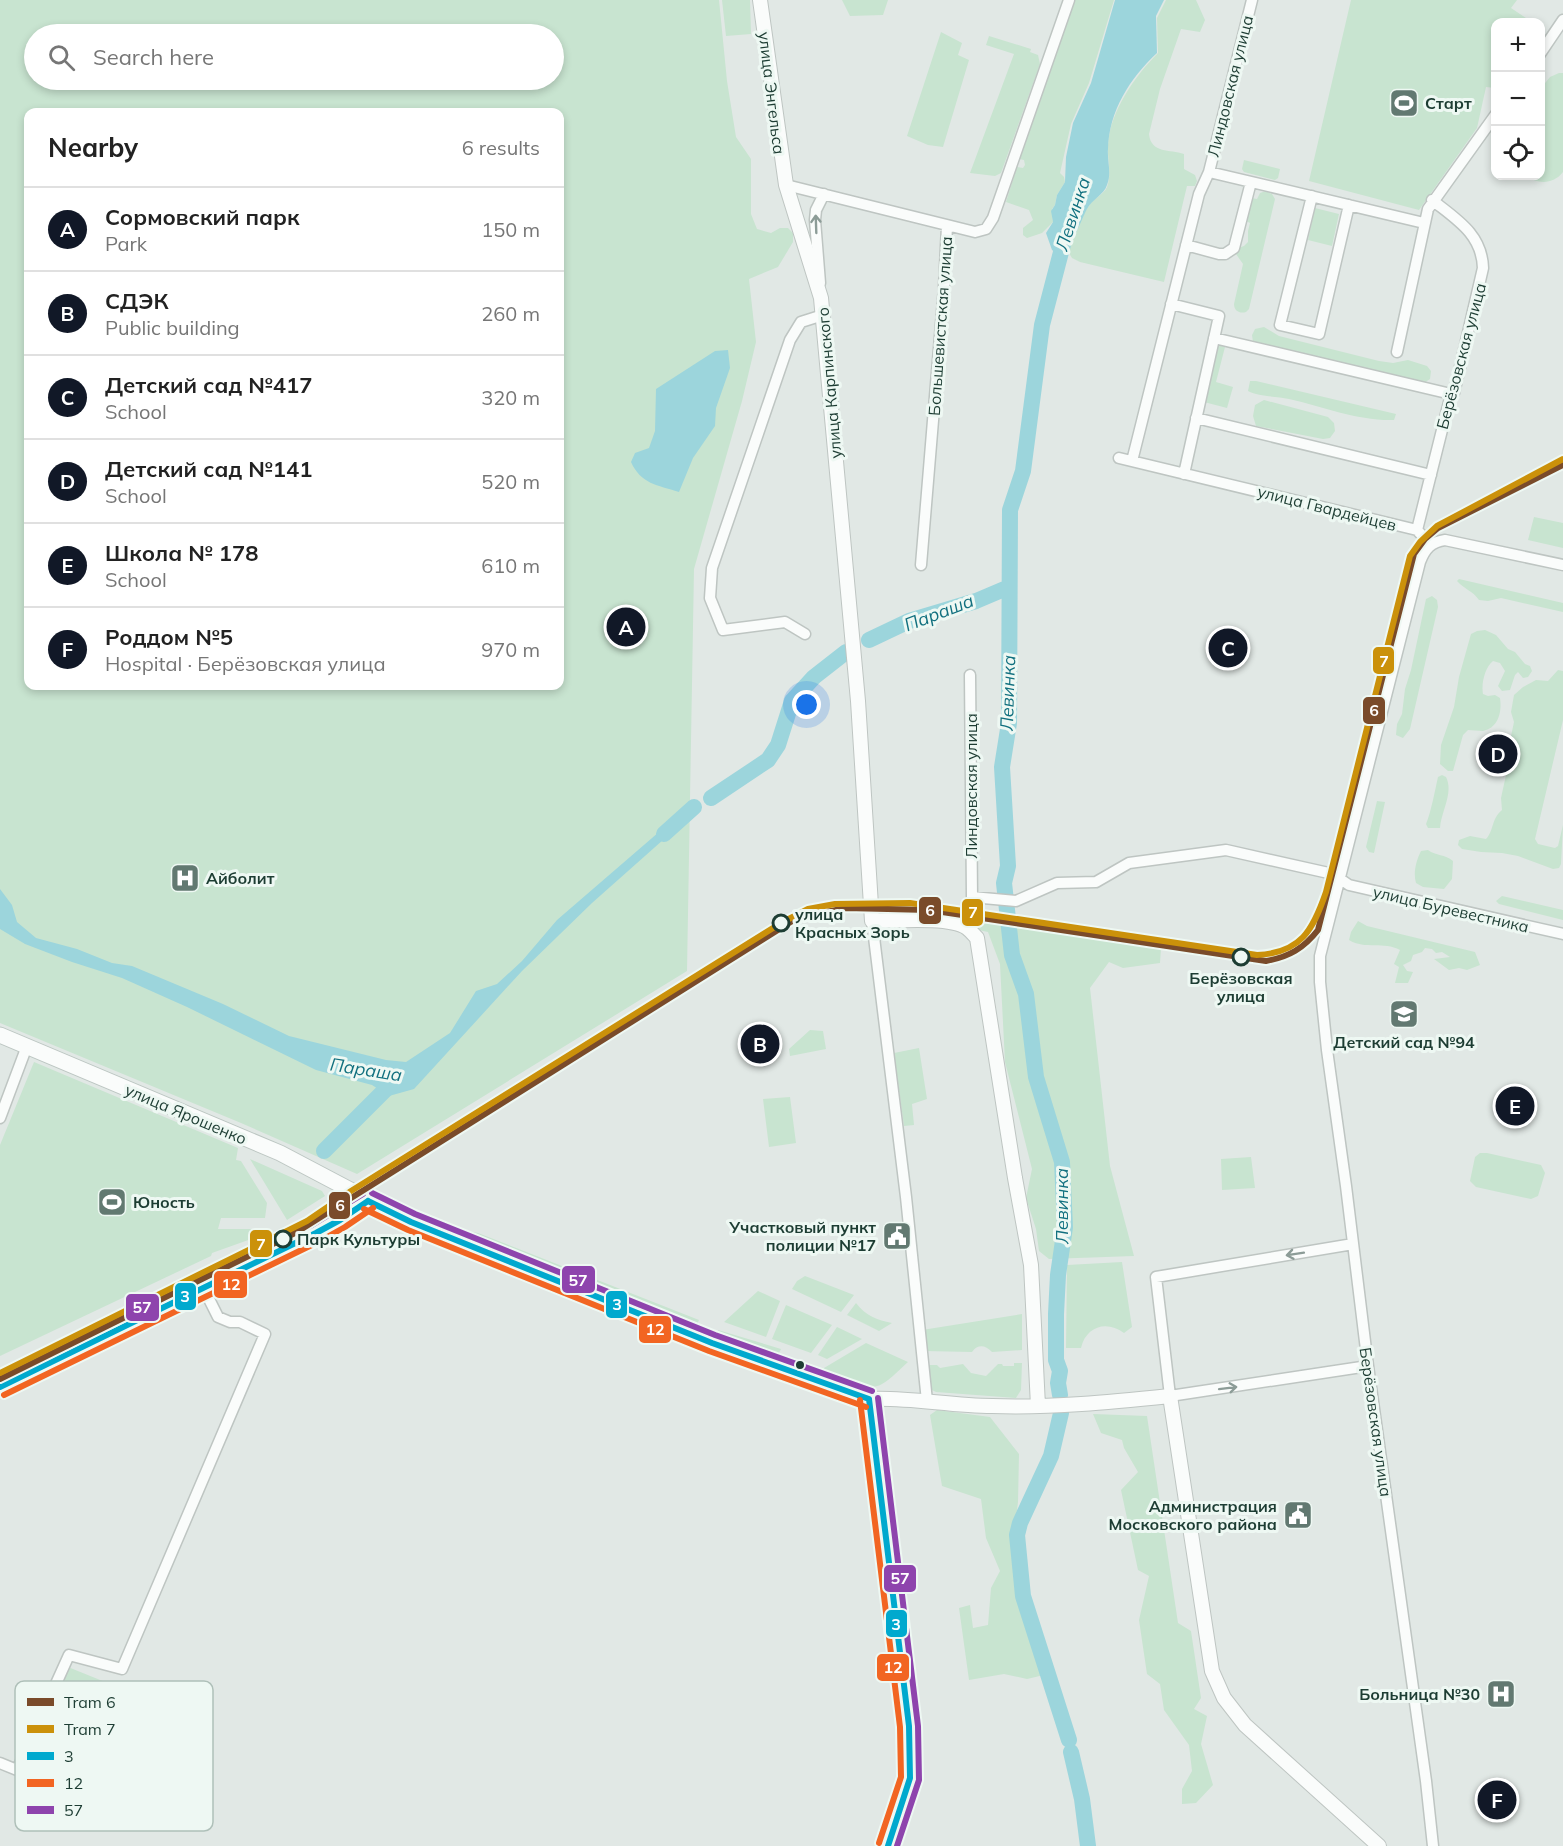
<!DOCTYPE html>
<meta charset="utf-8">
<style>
body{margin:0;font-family:Mulish,sans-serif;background:#f2f2f2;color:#222}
.controls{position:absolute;right:18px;top:18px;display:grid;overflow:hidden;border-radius:12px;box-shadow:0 3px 9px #0003}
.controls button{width:54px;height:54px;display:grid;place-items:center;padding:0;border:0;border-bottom:2px solid #e0e0e0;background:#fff;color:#222;font:30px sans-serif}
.you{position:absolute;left:807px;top:705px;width:21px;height:21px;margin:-15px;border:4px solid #fff;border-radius:50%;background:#1a73e8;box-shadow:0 0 0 9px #1a73e833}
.badge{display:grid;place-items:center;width:39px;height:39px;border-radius:50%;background:#111827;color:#fff;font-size:20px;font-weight:700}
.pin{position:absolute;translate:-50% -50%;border:3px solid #fff;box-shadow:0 2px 6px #0006}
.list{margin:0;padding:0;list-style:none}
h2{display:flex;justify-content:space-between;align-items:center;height:78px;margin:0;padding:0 24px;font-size:26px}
h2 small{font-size:20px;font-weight:400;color:#767676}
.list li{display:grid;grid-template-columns:39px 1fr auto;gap:18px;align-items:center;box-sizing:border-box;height:84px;padding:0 24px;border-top:2px solid #e0e0e0}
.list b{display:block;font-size:22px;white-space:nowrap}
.list p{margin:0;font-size:20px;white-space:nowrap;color:#767676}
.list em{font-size:20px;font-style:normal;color:#767676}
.icon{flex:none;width:33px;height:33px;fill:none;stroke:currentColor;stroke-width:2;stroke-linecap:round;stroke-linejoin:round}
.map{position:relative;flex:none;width:1563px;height:1846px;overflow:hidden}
.search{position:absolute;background:#fff;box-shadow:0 3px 9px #0003;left:24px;top:24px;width:540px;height:66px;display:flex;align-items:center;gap:15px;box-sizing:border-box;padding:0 21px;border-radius:33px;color:#767676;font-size:22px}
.panel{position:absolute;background:#fff;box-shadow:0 3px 9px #0003;left:24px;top:108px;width:540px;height:582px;border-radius:12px}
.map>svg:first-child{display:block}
.green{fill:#c8e4d0;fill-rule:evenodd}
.water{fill:#9cd5dc}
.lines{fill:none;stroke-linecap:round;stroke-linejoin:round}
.river{stroke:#9cd5dc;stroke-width:16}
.minor-casing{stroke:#bec5c2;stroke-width:13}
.tertiary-casing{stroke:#bec5c2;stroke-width:16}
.secondary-casing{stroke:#bcc6c2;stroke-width:17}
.minor{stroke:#fafcfb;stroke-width:10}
.tertiary{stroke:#fafcfb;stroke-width:14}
.secondary{stroke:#fafcfb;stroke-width:15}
.bus-1-casing{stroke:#eef8f3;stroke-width:10}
.bus-2-casing{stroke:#eef8f3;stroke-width:10}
.bus-3-casing{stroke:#eef8f3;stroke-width:10}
.bus-1{stroke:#00a9ce;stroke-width:6}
.bus-2{stroke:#f26522;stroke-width:6}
.bus-3{stroke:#8e44ad;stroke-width:6}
.tram-1-casing{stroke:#eef8f3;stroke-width:10}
.tram-2-casing{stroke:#eef8f3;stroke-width:10}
.tram-1{stroke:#7a4b2a;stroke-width:6}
.tram-2{stroke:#cb910a;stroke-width:6}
.oneway{stroke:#8c9c97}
.stop-dot{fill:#eef8f3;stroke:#1d3d33;stroke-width:3}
.bus-dot{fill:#1d3d33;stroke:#eef8f3;stroke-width:2}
.labels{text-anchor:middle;stroke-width:6;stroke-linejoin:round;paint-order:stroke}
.street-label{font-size:16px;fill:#1d3d33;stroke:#eef8f3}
.poi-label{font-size:16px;font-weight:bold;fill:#1d3d33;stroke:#eef8f3;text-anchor:start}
.stop-label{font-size:16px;font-weight:bold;fill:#1d3d33;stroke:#eef8f3;text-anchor:start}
.water-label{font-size:18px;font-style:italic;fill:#11707f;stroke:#eef8f3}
.key{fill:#eef8f3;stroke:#afc0b9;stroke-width:1.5}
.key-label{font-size:16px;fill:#1d3d33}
.line-badge{stroke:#eef8f3;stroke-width:2}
.badge-label{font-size:16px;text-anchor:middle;font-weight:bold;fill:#fff}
</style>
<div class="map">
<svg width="1563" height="1846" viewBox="0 0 1563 1846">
<rect width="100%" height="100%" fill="#e1e8e5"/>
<path class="green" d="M0,0H719L727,81L736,137L751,159V214L757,229L771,233L780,228H788L793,233V242L778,267L749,279L756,342L742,401L694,569L687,971L357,1174L241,1123L0,1023ZM34,34H554V80H34ZM28,112H560V686H28Z
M722,0H750L751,34L726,36Z
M842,0H888L883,15L850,16Z
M1074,0H1114L1089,83L1071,124L1060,173L1064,177L1065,182L1057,195L1055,205L1052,209L1053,222L1042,233L1027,238L1023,235V228L1033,220L1029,210L1006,202L1017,167L1023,168L1025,165L1024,160L1019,159L1048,70H1051Z
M1166,0H1196L1205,20L1200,32L1181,29L1160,89L1149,134C1151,154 1170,149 1184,154V169L1195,175L1197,181L1195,186H1187L1164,282L1080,262L1072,258L1069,253C1069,241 1083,213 1091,203C1096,197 1104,194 1107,187C1112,174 1107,158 1108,145C1110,111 1135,76 1158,53L1157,18Z
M1351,0H1517L1511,8L1532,22H1496L1495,88L1486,87L1477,128L1419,210L1309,181Z
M941,32L962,43L958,55L969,60L943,147L928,145L907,136Z
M989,36L1031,49L1030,52L1038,55L1040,64L1001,173L995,176L970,173L1014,54L986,45Z
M1559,73H1563V172C1554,184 1538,185 1527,176H1540L1541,88L1550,77Z
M1244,160L1280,169L1278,178L1275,180L1244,172L1242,169Z
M1266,191L1272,194L1275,199L1249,309L1246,312C1240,314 1234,311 1234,304L1243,264L1236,254L1238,248L1244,246L1248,242V231L1250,223L1246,221L1251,198L1257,199L1260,193Z
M1315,208L1339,214L1332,246L1308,240Z
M1264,327L1279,336L1379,361L1393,363L1408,360L1427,366L1431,371L1430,379L1424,383L1253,342L1252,335L1255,329Z
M1217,345L1225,347L1216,382L1233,387L1227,408L1204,402Z
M1250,381H1256L1396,414L1394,420C1358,421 1324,407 1289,399C1276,396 1259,397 1248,391Z
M1264,400L1328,417L1334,423L1335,431L1330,438L1323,439L1256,426L1253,416L1255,405Z
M1534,517L1563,523V548L1528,540Z
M1459,579L1563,603V612L1501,598L1488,601L1479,600C1472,590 1465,590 1457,581Z
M1432,596L1437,600L1438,607L1410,729L1403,738L1396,735L1397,724L1402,714L1405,689L1411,670L1426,599Z
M1485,630L1496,635L1508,649L1515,652L1525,664L1530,666L1532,671L1528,677L1523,678L1518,672L1515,675L1510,690L1502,691L1498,686L1505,671L1500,663L1493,661C1485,667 1481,684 1483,694L1488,696L1495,695L1500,698C1502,711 1499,728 1483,731C1479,731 1472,730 1468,730L1463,735L1453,771H1448L1440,764L1441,745L1454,707L1459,677L1471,634L1477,631Z
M1558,670L1563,671V720L1535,839L1538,844L1555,848L1558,846L1563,825L1561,864L1559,868L1553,869L1518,856L1502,853L1481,852L1462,849L1458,845L1459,840L1470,836L1486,839C1494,831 1491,819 1502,810L1501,798L1506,775L1502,772V765L1507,763L1513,748L1511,736L1514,722L1511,712L1514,695L1523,687L1536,680L1548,681Z
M1442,775L1446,777C1454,793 1441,811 1440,828H1428L1426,824C1431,812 1435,790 1438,777Z
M1377,801L1385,802L1374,853L1369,852L1366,847Z
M1428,850C1436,856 1445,854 1453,861L1452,879L1444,889L1423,887L1416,883C1413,873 1416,861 1421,851Z
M1502,896L1563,910V920L1499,904L1496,901Z
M967,918L1161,948L1160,963L1123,968L1109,962L1090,988L1110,1166L1134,1256L1049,1259L1039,1251L1036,1229L1026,1198L1032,1169L1005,1062L1000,964L988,932L974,929Z
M1358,921L1367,926L1475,952L1480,965L1467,970L1459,968L1449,970L1434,959L1450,957L1442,952L1436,953L1432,949L1425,948L1422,952L1413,955L1411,961L1403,965L1407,971L1413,972L1408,983H1395L1399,967L1394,964L1400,950C1384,941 1365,950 1349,940L1351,932Z
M810,1030L823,1031L826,1049L790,1056L789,1049Z
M919,1048L927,1099L912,1104L914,1125L904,1126L894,1053Z
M34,1062L238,1148L236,1160L241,1161L267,1203L265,1218H221L218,1229H263L262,1235L212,1253L211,1256L0,1356V1145Z
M790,1097L796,1143L769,1147L763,1099Z
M1480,1153H1487L1541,1165L1545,1173L1538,1196L1531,1199L1476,1187L1470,1181L1475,1157Z
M1251,1157L1255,1188L1222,1190L1221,1159Z
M250,1159L322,1191L325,1196L287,1220Z
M436,1225L478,1233L699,1320L694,1331Z
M1122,1262L1132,1327L1124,1333C1107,1320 1086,1326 1081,1348H1066L1067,1265Z
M805,1276L854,1295L841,1312L792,1289L797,1281Z
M758,1291L780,1301L766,1337L724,1322Z
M856,1303C866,1316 877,1320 892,1323L879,1331L847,1315Z
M786,1305L832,1325L811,1353L772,1339Z
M1022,1314V1350L992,1352C985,1345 978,1344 972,1352L924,1351L922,1330Z
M837,1327L862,1339L827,1359L818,1355Z
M718,1330L781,1349L778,1355L773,1357L721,1341L718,1337Z
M866,1343L908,1362C900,1369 891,1379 882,1384C865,1394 840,1377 824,1371V1368Z
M1014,1363H1022L1021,1390L1016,1398L936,1392L932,1390L928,1365H937L940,1368L963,1364L971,1373L986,1376L998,1364H1002L1003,1366H1014Z
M937,1410L990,1417L1019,1454L1018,1502L1014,1535L1019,1597L1044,1675L1027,1679L1004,1674L969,1680L959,1608L970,1605L973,1628L988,1625L991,1588L1000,1571L986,1538L981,1499L942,1486L930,1415Z
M1093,1414L1147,1416L1178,1623L1191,1631L1201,1698L1194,1709L1207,1716L1201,1744L1213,1785L1196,1803L1182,1804V1789L1192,1771L1189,1745L1164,1710L1160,1684L1147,1674L1139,1620L1149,1576L1138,1570L1121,1490L1138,1472L1124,1448L1122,1440L1101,1433Z
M68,1667L110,1684L72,1783L26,1764Z"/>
<path class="water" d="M1115,0H1164L1156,16L1157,53C1130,78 1109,111 1108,149C1107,161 1112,173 1107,185C1104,195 1092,199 1087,209C1081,220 1070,252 1059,255L1052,250L1046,233L1053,222L1051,211L1055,205L1057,195L1065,182L1066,157L1073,123L1091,83Z
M728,350L730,368L716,408L715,426L693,458L679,492C657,485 641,484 631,462L635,453L649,448L655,431L656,389L715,351Z
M681,813V824L592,903L522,971L414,1089L389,1096L372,1085L316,1070L187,1007L122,978L72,962L25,944L0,929V889L12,905L17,922L36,938L77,949L112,963L132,966L223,1004L289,1036L386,1060L406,1062L450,1033L476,991L497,984L522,961L557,920Z"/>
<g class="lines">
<path class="river" d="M869,640L909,621L976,601L1009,587
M711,798L768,760L778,745L792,701L814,677L846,652
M664,834L694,807
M324,1151L397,1078
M1060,1395L1058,1383L1060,1371L1056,1360V1314L1058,1275L1065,1227L1062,1162L1036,1077L1026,994L1012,955L1004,883L1008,866L1002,767L1009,723L1010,510L1023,471L1042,325L1066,233
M1061,1413L1051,1456L1020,1523L1017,1535L1023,1596L1069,1740
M1071,1752L1082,1799L1088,1846"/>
<g class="minor-casing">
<path id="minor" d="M1540,54L1563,20
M1209,172L1424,223
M786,185L975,232L986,229L993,218L1069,0
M1312,196L1280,325L1319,334L1349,205
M1186,245L1219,254H1225L1234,248L1251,182
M820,283L815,220L816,210L824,194
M1171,304L1219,316L1184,474
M1214,338L1451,394
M1397,352L1428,209L1496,114
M1196,418L1431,475
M1119,458L1417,530L1431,545
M1132,461L1199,194L1209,172L1252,0
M1417,530L1451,394L1454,393L1483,268C1482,234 1456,219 1432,200
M921,565L944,288L947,226
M805,634L785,622L723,630L710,598L712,568L790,340L801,322L823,315
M970,675L972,897L1016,901L1057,883L1096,882L1129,863L1226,850L1333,874L1349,885L1563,934
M872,921L906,1197L927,1401
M0,1118L27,1046
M1353,1244L1156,1277L1170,1396L1368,1366
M0,1763L17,1770L69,1655L122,1669L265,1334L240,1322H230L218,1317L204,1289
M1433,1846L1426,1781L1368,1366L1346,1186L1327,1050L1320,982V956L1420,562C1425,549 1431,542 1445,540L1563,565"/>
</g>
<g class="tertiary-casing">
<path id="tertiary" d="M760,0L786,185L821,298L858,701L872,921C895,921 949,916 967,928C971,931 974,935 977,938L1015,1178L1031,1265L1038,1406
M0,1387L316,1233L340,1220L368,1201
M869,1399C910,1397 950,1406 992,1406C1052,1408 1111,1402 1170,1396L1212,1671L1224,1698L1245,1725L1379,1846"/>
</g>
<g class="secondary-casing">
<path id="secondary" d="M0,1035L280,1153L411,1222L712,1343L869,1399L909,1726L910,1778L888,1846"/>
</g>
<use href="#minor" class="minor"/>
<use href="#tertiary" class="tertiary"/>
<use href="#secondary" class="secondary"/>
<g class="bus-1-casing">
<path id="bus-1" d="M368,1201L411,1222L712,1343L869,1399
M0,1387L316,1233L340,1220L368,1201
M869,1399L909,1726L910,1778L888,1846"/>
</g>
<g class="bus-2-casing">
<path id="bus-2" d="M364,1209L408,1230L709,1351L866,1407
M4,1395L320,1241L345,1227L373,1208
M860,1400L900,1727L901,1777L879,1843"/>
</g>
<g class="bus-3-casing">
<path id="bus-3" d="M372,1193L415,1214L715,1335L872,1391
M0,1377L312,1225L363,1194
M878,1398L918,1726L919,1780L897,1846"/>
</g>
<use href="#bus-1" class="bus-1"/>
<use href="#bus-2" class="bus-2"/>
<use href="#bus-3" class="bus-3"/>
<g class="tram-1-casing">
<path id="tram-1" d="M0,1379L297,1232L797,918L846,908L929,910L1266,961C1289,957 1304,948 1318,930L1414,554L1425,539L1438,528L1563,465"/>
</g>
<g class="tram-2-casing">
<path id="tram-2" d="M0,1373L307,1221L351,1191L781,923L808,909L835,904L910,903L1257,955C1301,953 1313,930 1326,892L1410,556L1420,542L1437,526L1563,459"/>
</g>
<use href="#tram-1" class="tram-1"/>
<use href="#tram-2" class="tram-2"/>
</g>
<defs><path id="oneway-shaft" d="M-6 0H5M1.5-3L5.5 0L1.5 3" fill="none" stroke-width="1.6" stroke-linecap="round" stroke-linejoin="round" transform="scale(1.5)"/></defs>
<g class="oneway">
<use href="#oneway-shaft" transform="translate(816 224) rotate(-92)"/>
<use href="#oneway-shaft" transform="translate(1295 1254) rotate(171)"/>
<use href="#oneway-shaft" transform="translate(1228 1388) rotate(-7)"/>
</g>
<defs>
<g id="stadium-square" transform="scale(1.5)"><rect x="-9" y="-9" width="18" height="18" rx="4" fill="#627971" stroke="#eef8f3"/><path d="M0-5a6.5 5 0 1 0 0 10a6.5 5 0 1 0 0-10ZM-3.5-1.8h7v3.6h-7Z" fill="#fff"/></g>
<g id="hospital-square" transform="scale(1.5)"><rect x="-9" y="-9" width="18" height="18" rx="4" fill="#627971" stroke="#eef8f3"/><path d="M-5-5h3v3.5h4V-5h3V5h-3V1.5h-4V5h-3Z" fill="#fff"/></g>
<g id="school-square" transform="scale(1.5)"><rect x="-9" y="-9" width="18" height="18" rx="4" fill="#627971" stroke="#eef8f3"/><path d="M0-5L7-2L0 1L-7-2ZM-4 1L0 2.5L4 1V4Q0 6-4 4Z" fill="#fff"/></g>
<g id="civic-square" transform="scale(1.5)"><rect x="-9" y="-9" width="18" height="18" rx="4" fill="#627971" stroke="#eef8f3"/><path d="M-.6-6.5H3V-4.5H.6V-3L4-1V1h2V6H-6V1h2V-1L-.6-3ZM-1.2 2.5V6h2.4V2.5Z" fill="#fff"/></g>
</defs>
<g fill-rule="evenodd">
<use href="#stadium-square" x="1404" y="103"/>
<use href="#hospital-square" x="185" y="878"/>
<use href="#school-square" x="1404" y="1014"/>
<use href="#stadium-square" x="112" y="1202"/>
<use href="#civic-square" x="897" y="1236"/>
<use href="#civic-square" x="1298" y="1515"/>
<use href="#hospital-square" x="1501" y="1694"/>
</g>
<g class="stop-dot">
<circle cx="781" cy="923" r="8"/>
<circle cx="1241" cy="957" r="8"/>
<circle cx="283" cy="1239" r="8"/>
</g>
<circle class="bus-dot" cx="800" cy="1365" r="5"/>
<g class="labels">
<g class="street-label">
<text transform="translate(1230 86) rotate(-76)" y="6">Линдовская улица</text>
<text transform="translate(772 93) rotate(83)" y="6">улица Энгельса</text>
<text transform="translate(940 326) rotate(-86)" y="6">Большевистская улица</text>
<text transform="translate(1461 356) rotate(-75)" y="6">Берёзовская улица</text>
<text transform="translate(829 383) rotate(-95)" y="6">улица Карпинского</text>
<text transform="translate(1327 508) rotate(14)" y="6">улица Гвардейцев</text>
<text transform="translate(971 786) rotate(-90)" y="6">Линдовская улица</text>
<text transform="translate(1451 909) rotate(13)" y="6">улица Буревестника</text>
<text transform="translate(186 1114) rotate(23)" y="6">улица Ярошенко</text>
<text transform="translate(1376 1422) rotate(82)" y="6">Берёзовская улица</text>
</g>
<g class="poi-label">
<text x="1425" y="109">Старт</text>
<text x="206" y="884">Айболит</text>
<text x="1404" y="1048" text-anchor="middle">Детский сад №94</text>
<text x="133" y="1208">Юность</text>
<text x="876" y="1233" text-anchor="end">Участковый пункт<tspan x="876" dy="18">полиции №17</tspan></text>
<text x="1277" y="1512" text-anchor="end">Администрация<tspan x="1277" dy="18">Московского района</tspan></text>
<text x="1480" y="1700" text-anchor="end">Больница №30</text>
</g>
<g class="stop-label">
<text x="795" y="920">улица<tspan x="795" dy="18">Красных Зорь</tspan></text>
<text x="1241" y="984" text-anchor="middle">Берёзовская<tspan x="1241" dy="18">улица</tspan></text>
<text x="297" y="1245">Парк Культуры</text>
</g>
<g class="water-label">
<text transform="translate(1073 214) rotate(-72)" y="6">Левинка</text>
<text transform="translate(939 613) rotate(-21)" y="6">Параша</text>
<text transform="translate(1008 693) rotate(-88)" y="6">Левинка</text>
<text transform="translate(366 1070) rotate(9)" y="6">Параша</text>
<text transform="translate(1062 1206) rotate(-90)" y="6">Левинка</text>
</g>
</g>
<rect x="15" y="1681" width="198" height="150" rx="9" class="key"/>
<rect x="27" y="1698" width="27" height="8" fill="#7a4b2a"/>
<rect x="27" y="1725" width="27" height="8" fill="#cb910a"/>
<rect x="27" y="1752" width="27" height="8" fill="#00a9ce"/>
<rect x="27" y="1779" width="27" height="8" fill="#f26522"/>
<rect x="27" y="1806" width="27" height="8" fill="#8e44ad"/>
<g class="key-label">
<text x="64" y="1708">Tram 6</text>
<text x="64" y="1735">Tram 7</text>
<text x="64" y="1762">3</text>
<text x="64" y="1789">12</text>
<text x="64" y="1816">57</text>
</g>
<g class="line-badge">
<rect x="1372" y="646" width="23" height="29" rx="6" fill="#cb910a"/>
<rect x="1362" y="696" width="24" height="29" rx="6" fill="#7a4b2a"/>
<rect x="918" y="896" width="24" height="29" rx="6" fill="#7a4b2a"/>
<rect x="961" y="898" width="23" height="29" rx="6" fill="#cb910a"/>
<rect x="328" y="1191" width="23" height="29" rx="6" fill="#7a4b2a"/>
<rect x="249" y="1229" width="24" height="29" rx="6" fill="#cb910a"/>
<rect x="561" y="1265" width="35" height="29" rx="6" fill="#8e44ad"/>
<rect x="213" y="1270" width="35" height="29" rx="6" fill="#f26522"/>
<rect x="174" y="1282" width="23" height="29" rx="6" fill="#00a9ce"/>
<rect x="605" y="1290" width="23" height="29" rx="6" fill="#00a9ce"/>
<rect x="125" y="1293" width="35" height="29" rx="6" fill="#8e44ad"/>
<rect x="638" y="1315" width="34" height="29" rx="6" fill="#f26522"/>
<rect x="883" y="1564" width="34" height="29" rx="6" fill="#8e44ad"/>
<rect x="885" y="1609" width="23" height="29" rx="6" fill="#00a9ce"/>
<rect x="876" y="1653" width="34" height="29" rx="6" fill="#f26522"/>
</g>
<g class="badge-label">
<text x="1384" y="667">7</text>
<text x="1374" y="716">6</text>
<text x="930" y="916">6</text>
<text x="973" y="918">7</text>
<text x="340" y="1211">6</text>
<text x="261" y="1250">7</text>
<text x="578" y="1286">57</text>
<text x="231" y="1290">12</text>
<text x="185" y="1302">3</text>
<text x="617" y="1310">3</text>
<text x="142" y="1313">57</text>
<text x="655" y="1335">12</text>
<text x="900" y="1584">57</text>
<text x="896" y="1630">3</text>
<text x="893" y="1673">12</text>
</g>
</svg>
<div class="controls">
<button>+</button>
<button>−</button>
<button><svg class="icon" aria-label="locate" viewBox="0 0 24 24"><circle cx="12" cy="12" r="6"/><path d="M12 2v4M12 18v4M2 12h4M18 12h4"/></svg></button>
</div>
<div class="you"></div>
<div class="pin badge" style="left:626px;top:627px">A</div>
<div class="pin badge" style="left:760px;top:1044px">B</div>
<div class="pin badge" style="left:1228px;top:648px">C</div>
<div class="pin badge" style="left:1498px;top:754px">D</div>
<div class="pin badge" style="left:1515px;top:1106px">E</div>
<div class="pin badge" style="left:1497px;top:1800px">F</div>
<div class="search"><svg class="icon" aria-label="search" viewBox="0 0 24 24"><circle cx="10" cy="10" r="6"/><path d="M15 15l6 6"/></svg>Search here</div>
<section class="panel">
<h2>Nearby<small>6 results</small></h2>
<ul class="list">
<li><span class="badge">A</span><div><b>Сормовский парк</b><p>Park</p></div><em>150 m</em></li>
<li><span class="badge">B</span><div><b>СДЭК</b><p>Public building</p></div><em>260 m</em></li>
<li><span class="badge">C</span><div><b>Детский сад №417</b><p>School</p></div><em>320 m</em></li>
<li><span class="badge">D</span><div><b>Детский сад №141</b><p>School</p></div><em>520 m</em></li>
<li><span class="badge">E</span><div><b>Школа № 178</b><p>School</p></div><em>610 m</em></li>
<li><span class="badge">F</span><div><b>Роддом №5</b><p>Hospital · Берёзовская улица</p></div><em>970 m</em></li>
</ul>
</section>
</div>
